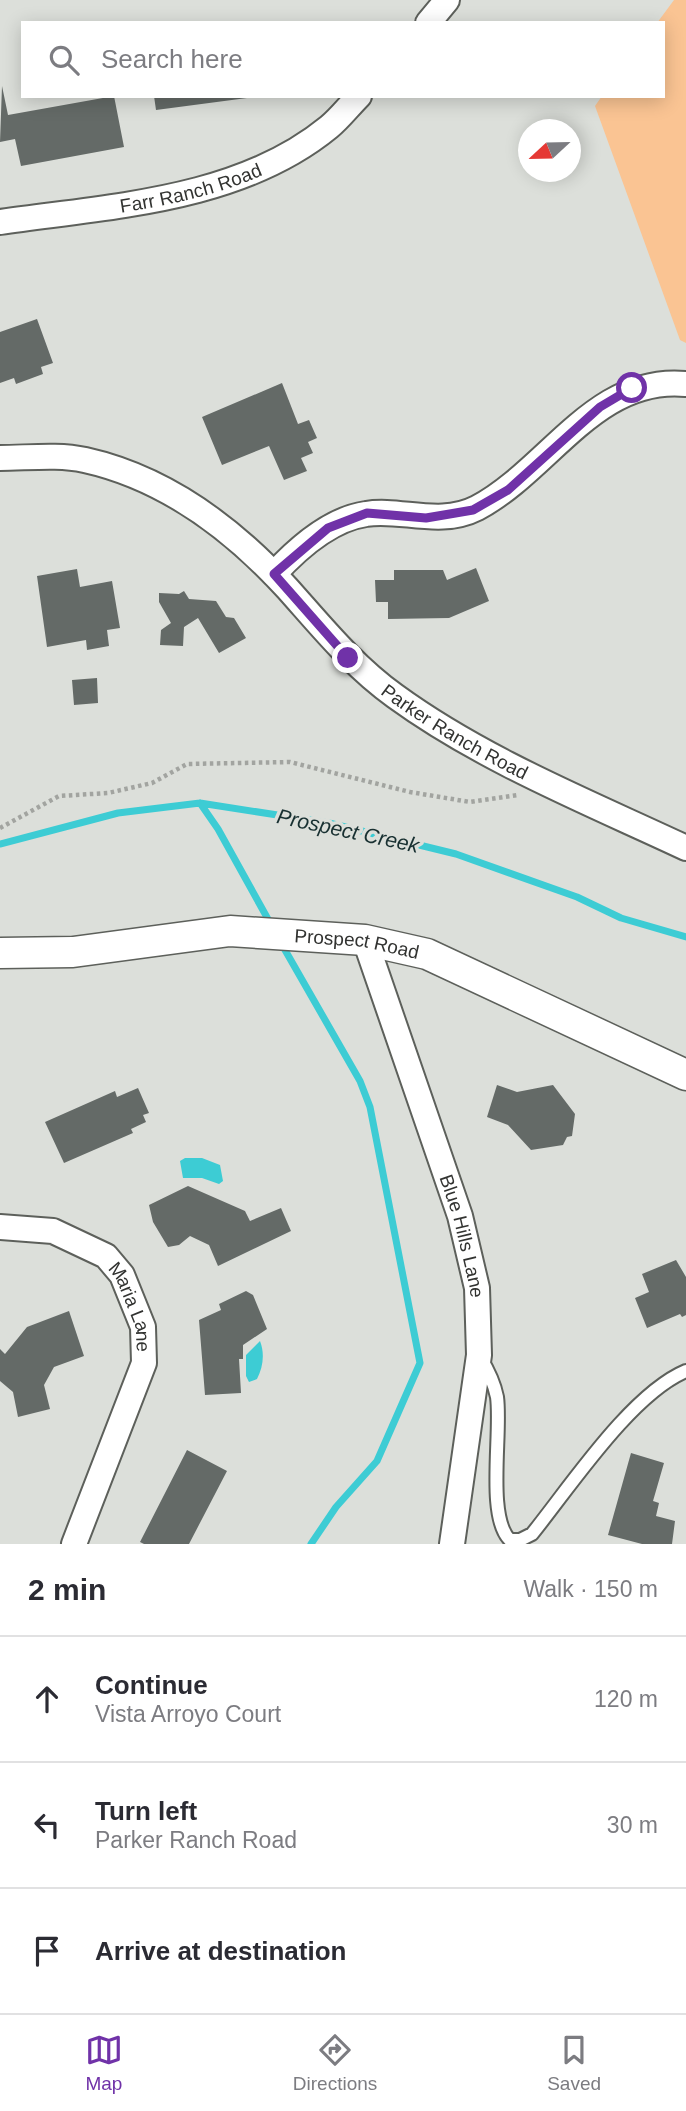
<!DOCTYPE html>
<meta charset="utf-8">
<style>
body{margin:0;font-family:Helvetica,sans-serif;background:#f2f2f3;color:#2b2b33}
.compass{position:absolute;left:518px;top:119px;width:63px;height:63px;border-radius:50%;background:#fff;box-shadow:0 4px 18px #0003;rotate:248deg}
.stop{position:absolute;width:21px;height:21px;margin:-16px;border:5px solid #7032a8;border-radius:50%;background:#fff}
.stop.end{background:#7032a8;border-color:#fff;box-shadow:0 2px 7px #0008}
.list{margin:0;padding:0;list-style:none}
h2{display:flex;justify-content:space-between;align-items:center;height:91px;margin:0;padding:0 28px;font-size:30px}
h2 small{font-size:23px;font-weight:400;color:#7c7c81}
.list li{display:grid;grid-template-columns:46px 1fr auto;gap:21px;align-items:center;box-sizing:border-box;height:126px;padding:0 28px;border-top:2px solid #e1e1e2}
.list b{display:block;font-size:26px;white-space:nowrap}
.list p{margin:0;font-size:23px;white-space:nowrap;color:#7c7c81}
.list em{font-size:23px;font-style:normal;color:#7c7c81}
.icon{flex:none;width:38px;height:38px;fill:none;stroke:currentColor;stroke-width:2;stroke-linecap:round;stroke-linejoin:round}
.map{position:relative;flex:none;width:686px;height:1544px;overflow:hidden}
.search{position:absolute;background:#fff;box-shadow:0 4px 18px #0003;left:21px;right:21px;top:21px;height:77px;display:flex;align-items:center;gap:18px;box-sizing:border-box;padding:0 24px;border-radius:0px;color:#7c7c81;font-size:26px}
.sheet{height:469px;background:#fff}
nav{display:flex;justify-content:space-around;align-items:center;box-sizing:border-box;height:98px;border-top:2px solid #e1e1e2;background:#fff;font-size:19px;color:#7c7c81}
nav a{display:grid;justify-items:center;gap:4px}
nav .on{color:#7032a8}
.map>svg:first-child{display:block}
.green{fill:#fac493}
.water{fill:#3dccd4}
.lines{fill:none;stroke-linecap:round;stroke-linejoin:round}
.stream{stroke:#3dccd4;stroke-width:7}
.building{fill:#646a67}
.service-casing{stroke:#5d605b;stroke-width:16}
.minor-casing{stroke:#5d605b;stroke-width:28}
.tertiary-casing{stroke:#5d605b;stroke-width:33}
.path{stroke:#a2a4a0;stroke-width:4.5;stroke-dasharray:3.5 3.5;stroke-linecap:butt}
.service{stroke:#fff;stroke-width:12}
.minor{stroke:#fff;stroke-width:24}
.tertiary{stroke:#fff;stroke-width:30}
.route{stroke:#7032a8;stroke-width:9}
.labels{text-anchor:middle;stroke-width:7;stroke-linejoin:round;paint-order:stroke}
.street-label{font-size:19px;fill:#323331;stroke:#dcdfda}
.water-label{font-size:21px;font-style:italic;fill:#183031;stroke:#dcdfda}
</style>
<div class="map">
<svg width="686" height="1544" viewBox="0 0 686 1544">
<rect width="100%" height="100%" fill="#dcdfda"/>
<path class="green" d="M674,0H686V343L680,340L595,106L602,96H663V23H657Z"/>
<path class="water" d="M185,1158H202L220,1165L223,1181L219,1184L202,1178H183L180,1161Z
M260,1341C265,1354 263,1367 257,1379L249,1382L246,1376V1355Z"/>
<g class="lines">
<path class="stream" d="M200,803L218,829L269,921
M0,844L118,813L200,803L329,823L456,854L577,897L621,918L686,937
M281,943L360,1081L370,1107L420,1363L377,1461L336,1507L311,1544"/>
</g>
<path class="building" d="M2,86L8,115L114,96L124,147L21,166L15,139L0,142Z
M154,96H247V98L156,110Z
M37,319L53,363L41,367L43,374L16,384L14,378L0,383V332Z
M282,383L298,424L309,420L317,438L308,442L313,453L301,458L307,471L284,480L269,446L222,465L202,417Z
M476,568L489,601L449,618L388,619V602H376L375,580H394V570H443L447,580Z
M77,569L80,587L112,581L120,628L107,630L109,646L87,650L86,640L47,647L37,576Z
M184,591L189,599L216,601L226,617L234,618L246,638L219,653L198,618L184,627L183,646L160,645L161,630L171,623L159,602V593L179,594Z
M97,678L98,703L74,705L72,680Z
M497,1085L517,1092L553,1085L575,1114L572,1136L567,1137L563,1145L531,1150L508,1125L487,1117Z
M138,1088L149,1113L143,1115L146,1122L131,1129L133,1133L64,1163L45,1122L115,1091L117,1097Z
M188,1186L245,1211L250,1221L281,1208L291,1231L218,1266L209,1245L190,1236L179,1245L168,1247L153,1222L149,1205Z
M676,1260L686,1277V1315L682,1317L680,1314L647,1328L635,1298L649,1292L642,1274Z
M246,1291L253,1295L267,1329L243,1345V1359H239L241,1393L205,1395L199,1320L221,1310L219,1304Z
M69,1311L84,1356L54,1367L44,1385L50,1409L18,1417L13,1392L0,1381V1349L5,1354L27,1327Z
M187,1450L227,1471L189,1544H144L140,1542Z
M631,1453L664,1463L653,1501L659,1503L656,1516L675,1521L672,1544H642L608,1535Z"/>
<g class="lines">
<g class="service-casing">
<path id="service" d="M480,1357C488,1370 494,1382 497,1397C502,1432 486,1517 510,1540H520L532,1534C570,1487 631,1394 686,1371"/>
</g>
<g class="minor-casing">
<g id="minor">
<path d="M428,23L447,0"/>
<path id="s1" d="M0,222C110,206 239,201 329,127C340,118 349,106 359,96"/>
<path id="s2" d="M0,458C27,458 58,454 85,460C166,478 232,528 287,588C321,626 353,666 395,696C483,760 588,802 686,848"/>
<path d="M274,574C297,549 331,519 366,514C400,508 440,527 477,508C549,470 595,375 686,384"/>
<path id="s3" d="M365,940L460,1216L477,1288L479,1355L452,1544"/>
<path id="s4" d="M0,1227L53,1231L106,1256L122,1275L143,1327L144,1363L74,1544"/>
</g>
</g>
<g class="tertiary-casing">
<g id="tertiary">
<path id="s5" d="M0,953L73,952L230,931L365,940L427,954L686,1075"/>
</g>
</g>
<path class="path" d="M0,828L59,796L108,793L152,783L187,764L290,762L410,792L470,802L518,795"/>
<use href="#service" class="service"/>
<use href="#minor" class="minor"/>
<use href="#tertiary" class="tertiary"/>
</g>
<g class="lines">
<path class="route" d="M348,658L274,574L328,528L367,513L426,518L473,510L508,490L600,407L632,388"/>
</g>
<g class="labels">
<g class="street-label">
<text dy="7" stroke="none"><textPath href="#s1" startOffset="194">Farr Ranch Road</textPath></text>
<text dy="7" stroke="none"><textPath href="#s2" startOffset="551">Parker Ranch Road</textPath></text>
<text dy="7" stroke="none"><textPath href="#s5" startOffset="359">Prospect Road</textPath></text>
<text dy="7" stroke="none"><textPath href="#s3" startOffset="312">Blue Hills Lane</textPath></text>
<text dy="7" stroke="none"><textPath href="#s4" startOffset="170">Maria Lane</textPath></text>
</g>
<g class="water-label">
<text transform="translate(348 831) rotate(12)" y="7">Prospect Creek</text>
</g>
</g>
</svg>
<svg class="compass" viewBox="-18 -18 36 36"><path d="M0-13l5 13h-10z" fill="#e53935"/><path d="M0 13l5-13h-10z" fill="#7c7c81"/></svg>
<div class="stop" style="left:632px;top:388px"></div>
<div class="stop end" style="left:348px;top:658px"></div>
<div class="search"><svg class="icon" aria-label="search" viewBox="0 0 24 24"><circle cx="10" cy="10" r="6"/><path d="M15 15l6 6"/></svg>Search here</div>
</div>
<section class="sheet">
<h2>2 min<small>Walk · 150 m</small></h2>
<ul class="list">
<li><svg class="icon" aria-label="ahead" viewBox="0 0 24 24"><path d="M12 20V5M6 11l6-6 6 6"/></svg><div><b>Continue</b><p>Vista Arroyo Court</p></div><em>120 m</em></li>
<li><svg class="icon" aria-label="left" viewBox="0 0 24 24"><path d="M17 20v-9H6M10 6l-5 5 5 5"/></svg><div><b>Turn left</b><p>Parker Ranch Road</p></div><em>30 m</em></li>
<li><svg class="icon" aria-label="arrive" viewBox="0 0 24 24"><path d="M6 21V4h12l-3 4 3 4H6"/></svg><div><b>Arrive at destination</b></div></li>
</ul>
</section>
<nav>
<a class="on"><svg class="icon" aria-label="map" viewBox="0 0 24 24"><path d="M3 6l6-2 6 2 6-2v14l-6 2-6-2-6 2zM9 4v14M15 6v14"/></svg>Map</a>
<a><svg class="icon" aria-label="directions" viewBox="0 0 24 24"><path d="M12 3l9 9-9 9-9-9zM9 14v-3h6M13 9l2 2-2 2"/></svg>Directions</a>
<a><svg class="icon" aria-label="saved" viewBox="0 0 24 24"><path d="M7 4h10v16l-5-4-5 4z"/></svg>Saved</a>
</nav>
